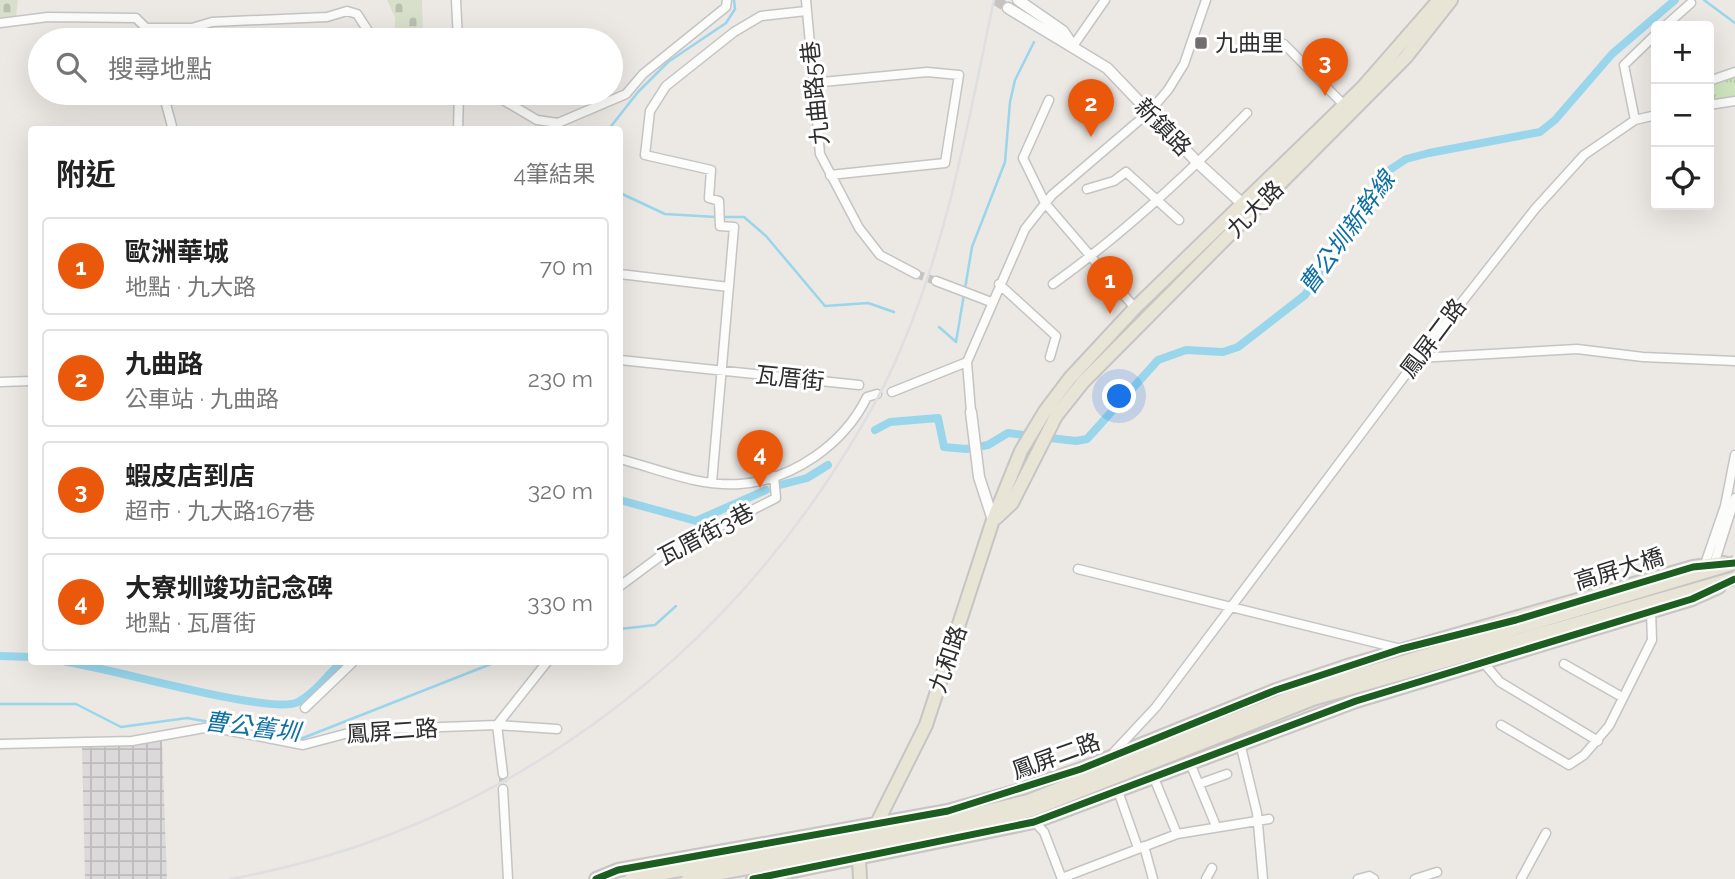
<!DOCTYPE html>
<html lang="zh-TW">
<meta charset="utf-8">
<style>
body{margin:0;font-family:Raleway,"Noto Sans TC",sans-serif;background:#f6f6f6;color:#222}
.controls{position:absolute;right:21px;top:21px;display:grid;overflow:hidden;border-radius:7px;box-shadow:0 7px 28px #0002}
.controls button{width:63px;height:63px;display:grid;place-items:center;padding:0;border:0;border-bottom:2px solid #e0e0e0;background:#fff;color:#222;font:35px sans-serif}
.you{position:absolute;left:1120px;top:397px;width:24px;height:24px;margin:-18px;border:5px solid #fff;border-radius:50%;background:#1a73e8;box-shadow:0 0 0 10px #1a73e833}
.badge{display:grid;place-items:center;width:46px;height:46px;border-radius:50%;background:#ea580c;color:#fff;font-size:23px;font-weight:700}
.pin{position:absolute;translate:-50% -58px;filter:drop-shadow(0 2px 4px #0008)}
.pin::after{content:'';position:absolute;top:37px;width:24px;height:21px;background:inherit;clip-path:polygon(0 0,100% 0,50% 100%)}
.list{margin:0;padding:0;list-style:none}
h2{display:flex;justify-content:space-between;align-items:center;height:91px;margin:0;padding:0 28px;font-size:30px}
h2 small{font-size:23px;font-weight:400;color:#767676}
.list li{display:grid;grid-template-columns:46px 1fr auto;gap:21px;align-items:center;box-sizing:border-box;height:98px;margin:0 14px 14px;padding:0 14px;border:2px solid #e0e0e0;border-radius:7px}
.list b{display:block;font-size:26px;white-space:nowrap}
.list p{margin:0;font-size:23px;white-space:nowrap;color:#767676}
.list em{font-size:23px;font-style:normal;color:#767676}
.icon{flex:none;width:38px;height:38px;fill:none;stroke:currentColor;stroke-width:2;stroke-linecap:round;stroke-linejoin:round}
.map{position:relative;flex:none;width:1735px;height:879px;overflow:hidden}
.search{position:absolute;background:#fff;box-shadow:0 7px 28px #0002;left:28px;top:28px;width:595px;height:77px;display:flex;align-items:center;gap:18px;box-sizing:border-box;padding:0 24px;border-radius:38px;color:#767676;font-size:26px}
.panel{position:absolute;background:#fff;box-shadow:0 7px 28px #0002;left:28px;top:126px;width:595px;height:539px;border-radius:7px}
.map>svg:first-child{display:block}
.industrial{fill:url(#industrial-grid)}
.grass{fill:url(#grass-tufts)}
.cemetery{fill:url(#cemetery-stones)}
.lines{fill:none;stroke-linecap:round;stroke-linejoin:round}
.stream{stroke:#99d6ec;stroke-width:2.5}
.canal{stroke:#99d6ec;stroke-width:8}
.minor-tunnel{stroke:#c6c3c0;stroke-width:8;stroke-dasharray:8 4;stroke-linecap:butt}
.tertiary-tunnel{stroke:#c6c3c0;stroke-width:10;stroke-dasharray:10 5;stroke-linecap:butt}
.minor-casing{stroke:#c5c4c5;stroke-width:11}
.tertiary-casing{stroke:#c5c4c5;stroke-width:13}
.primary-casing{stroke:#c6c5c4;stroke-width:16}
.minor{stroke:#fcfcfb;stroke-width:8}
.tertiary{stroke:#fcfcfb;stroke-width:10}
.primary{stroke:#e8e4d6;stroke-width:12}
.rail{stroke:#dfdfe1;stroke-width:2.5}
.primary-bridge-casing{stroke:#c6c5c4;stroke-width:16;stroke-linecap:butt}
.primary-bridge{stroke:#e8e4d6;stroke-width:12}
.cycleway-casing{stroke:#fff;stroke-width:11}
.cycleway{stroke:#1b5e20;stroke-width:7}
.poi-dot{fill:#706f6e;stroke:#fff;stroke-width:2.5}
.labels{text-anchor:middle;stroke-width:6;stroke-linejoin:round;paint-order:stroke}
.poi-label{font-size:23px;fill:#2e2e2e;stroke:#fff;text-anchor:start}
.street-label{font-size:23px;fill:#2e2e2e;stroke:#fff}
.water-label{font-size:24px;font-style:italic;fill:#0d6fa3;stroke:#fff}
</style>
<div class="map">
<svg width="1735" height="879" viewBox="0 0 1735 879">
<defs>
<pattern id="industrial-grid" width="8" height="8" patternUnits="userSpaceOnUse" patternTransform="scale(1.75)"><rect width="8" height="8" fill="#dcd9db"/><path d="M0 4h8M4 0v8" fill="none" stroke="#bdbbbc"/></pattern>
<pattern id="grass-tufts" width="24" height="20" patternUnits="userSpaceOnUse" patternTransform="scale(1.75)"><rect width="24" height="20" fill="#cee6be"/><path d="M3 7l-1-3M5 7V3M7 7l1-3M15 17l-1-3M17 17v-4M19 17l1-3" fill="none" stroke="#b1c6a4"/></pattern>
<pattern id="cemetery-stones" width="16" height="16" patternUnits="userSpaceOnUse" patternTransform="scale(1.75)"><rect width="16" height="16" fill="#d8e0cc"/><path d="M2 7V4a2 2 0 0 1 4 0v3zM10 15v-3a2 2 0 0 1 4 0v3z" fill="#bac0b0"/></pattern>
</defs>
<rect width="100%" height="100%" fill="#ece8e4"/>
<path class="industrial" d="M162,740L167,879H85L82,747Z"/>
<path class="grass" d="M1735,76V97L1709,101V83Z"/>
<path class="cemetery" d="M0,0H18L15,24L0,27Z
M387,0H422L423,36L414,40H395V17Z"/>
<g class="lines">
<path class="stream" d="M1704,0L1735,23
M608,130L638,92L668,62L726,23L735,9L734,0
M620,193L665,214L716,217
M723,217H744L766,236L825,306L868,303L894,312
M939,327L955,341
M956,342L972,247L1005,162L1010,102L1015,80L1034,42
M620,629L655,625L676,606
M0,704H76L121,727L187,718L303,738L496,662"/>
<path class="canal" d="M875,430L890,422L938,418L944,447L966,449L988,445L1008,433L1076,441L1087,439L1158,360L1186,350L1223,352L1238,347L1305,295L1388,171L1406,159L1429,153L1540,132L1555,120L1612,54L1675,0
M780,485L807,478L828,465
M620,500L696,521L766,490
M0,656L32,657
M66,662C108,667 271,716 298,702C314,694 329,674 341,662"/>
<path class="minor-tunnel" d="M916,274L936,281
M503,774V789"/>
<path class="tertiary-tunnel" d="M995,0L1008,8"/>
<g class="minor-casing">
<path id="minor" d="M456,0L458,40
M806,0L820,154L859,228L880,255L916,274
M0,23L48,17L136,18L146,28H192L212,22L327,17L347,11L357,14L374,40
M1665,26L1691,3
M151,28L155,40
M1284,44L1343,104
M1073,46L1105,0
M1709,81L1735,72
M812,83L927,72L959,75L945,163L830,175
M163,93L173,130
M491,93L537,120L558,123L626,94L643,74L726,7L727,0
M1049,100L1023,158L1045,203L1135,308
M1709,105L1735,101
M1635,120L1624,65L1656,34
M458,130L459,93
M1087,189L1114,181L1126,172L1179,220
M620,274L729,287
M936,281L991,302
M999,284L1056,336L1050,357
M1053,284C1123,234 1187,175 1247,113
M1418,358L1577,349L1643,357L1735,361
M620,360L859,385
M0,382L32,381
M892,392L967,362
M971,412L967,362L1025,229L1052,195L1149,112L1168,90L1184,64L1206,0
M620,459C658,469 699,487 740,484C793,480 844,444 867,397L877,394
M712,482L734,227L720,226L719,201L709,198L711,170L645,155L650,111L666,86L734,32L761,16L806,11
M1706,561L1725,506L1735,455
M1714,564L1735,498
M1078,569L1401,649
M620,586L659,557L776,498L774,476
M1483,662L1500,682L1598,741
M1564,664L1622,697
M305,708L353,662
M1501,725L1569,765L1584,755L1609,726L1652,640L1651,611
M0,744L132,741L210,727L303,745L360,730L497,725L547,662
M1242,751L1257,813L1263,879
M1114,752L1156,707L1418,358L1535,209L1584,155L1635,120L1656,115
M1190,763L1216,826
M503,774L497,725L557,729
M1154,778L1177,834
M1199,784L1227,774
M503,789L508,879
M1118,791L1138,848
M1033,820L1044,832L1062,879
M1144,846L1153,879
M1062,878L1177,834L1269,819
M1206,879L1212,868
M1358,879L1369,876L1374,879
M1415,879L1437,872
M1521,879L1546,833"/>
</g>
<g class="tertiary-casing">
<path id="tertiary" d="M1018,0L1063,31L1073,46
M1008,8L1107,68L1198,163L1246,207
M971,412L979,477L993,520"/>
</g>
<g class="primary-casing">
<path id="primary" d="M996,518L1012,503L1056,416L1083,382L1406,57L1451,0
M596,879L618,870L948,811L1018,791L1081,769L1276,690L1347,666L1693,567L1724,563
M753,879L1034,822L1356,701L1692,599L1719,587
M860,879L859,859L926,725L993,520L1021,451L1045,411L1070,378L1135,308L1363,87L1439,0"/>
</g>
<use href="#minor" class="minor"/>
<use href="#tertiary" class="tertiary"/>
<use href="#primary" class="primary"/>
<path class="rail" d="M230,879C475,835 688,689 826,483C855,439 882,395 902,346C949,236 969,117 994,0"/>
<g class="primary-bridge-casing">
<path id="primary-bridge" d="M631,879L940,823L1028,801L1309,690L1735,563
M688,879L939,833L1032,810L1313,699L1735,578"/>
</g>
<use href="#primary-bridge" class="primary-bridge"/>
<g class="cycleway-casing">
<path id="cycleway" d="M596,879L618,870L948,811L1081,769L1276,690L1401,649L1516,620L1693,567L1735,563
M753,879L1034,822L1356,701L1692,599L1735,579"/>
</g>
<use href="#cycleway" class="cycleway"/>
</g>
<rect class="poi-dot" x="1194" y="36" width="14" height="14" rx="3.5"/>
<g class="labels">
<g class="poi-label">
<text x="1215" y="51">九曲里</text>
</g>
<g class="street-label">
<text transform="translate(815 93) rotate(-96)" y="8">九曲路5巷</text>
<text transform="translate(1163 127) rotate(46)" y="8">新鎮路</text>
<text transform="translate(1255 209) rotate(-45)" y="8">九大路</text>
<text transform="translate(1433 338) rotate(-53)" y="8">鳳屏二路</text>
<text transform="translate(790 378) rotate(6)" y="8">瓦厝街</text>
<text transform="translate(706 534) rotate(-28)" y="8">瓦厝街3巷</text>
<text transform="translate(1619 569) rotate(-17)" y="8">高屏大橋</text>
<text transform="translate(948 659) rotate(-71)" y="8">九和路</text>
<text transform="translate(392 731) rotate(-4)" y="8">鳳屏二路</text>
<text transform="translate(1056 756) rotate(-20)" y="8">鳳屏二路</text>
</g>
<g class="water-label">
<text transform="translate(1347 233) rotate(-54)" y="8">曹公圳新幹線</text>
<text transform="translate(252 727) rotate(7)" y="8">曹公舊圳</text>
</g>
</g>
</svg>
<div class="controls">
<button>+</button>
<button>−</button>
<button><svg class="icon" aria-label="locate" viewBox="0 0 24 24"><circle cx="12" cy="12" r="6"/><path d="M12 2v4M12 18v4M2 12h4M18 12h4"/></svg></button>
</div>
<div class="you"></div>
<div class="pin badge" style="left:1110px;top:314px">1</div>
<div class="pin badge" style="left:1091px;top:137px">2</div>
<div class="pin badge" style="left:1325px;top:96px">3</div>
<div class="pin badge" style="left:760px;top:488px">4</div>
<div class="search"><svg class="icon" aria-label="search" viewBox="0 0 24 24"><circle cx="10" cy="10" r="6"/><path d="M15 15l6 6"/></svg>搜尋地點</div>
<section class="panel">
<h2>附近<small>4筆結果</small></h2>
<ul class="list">
<li><span class="badge">1</span><div><b>歐洲華城</b><p>地點 · 九大路</p></div><em>70 m</em></li>
<li><span class="badge">2</span><div><b>九曲路</b><p>公車站 · 九曲路</p></div><em>230 m</em></li>
<li><span class="badge">3</span><div><b>蝦皮店到店</b><p>超市 · 九大路167巷</p></div><em>320 m</em></li>
<li><span class="badge">4</span><div><b>大寮圳竣功記念碑</b><p>地點 · 瓦厝街</p></div><em>330 m</em></li>
</ul>
</section>
</div>
